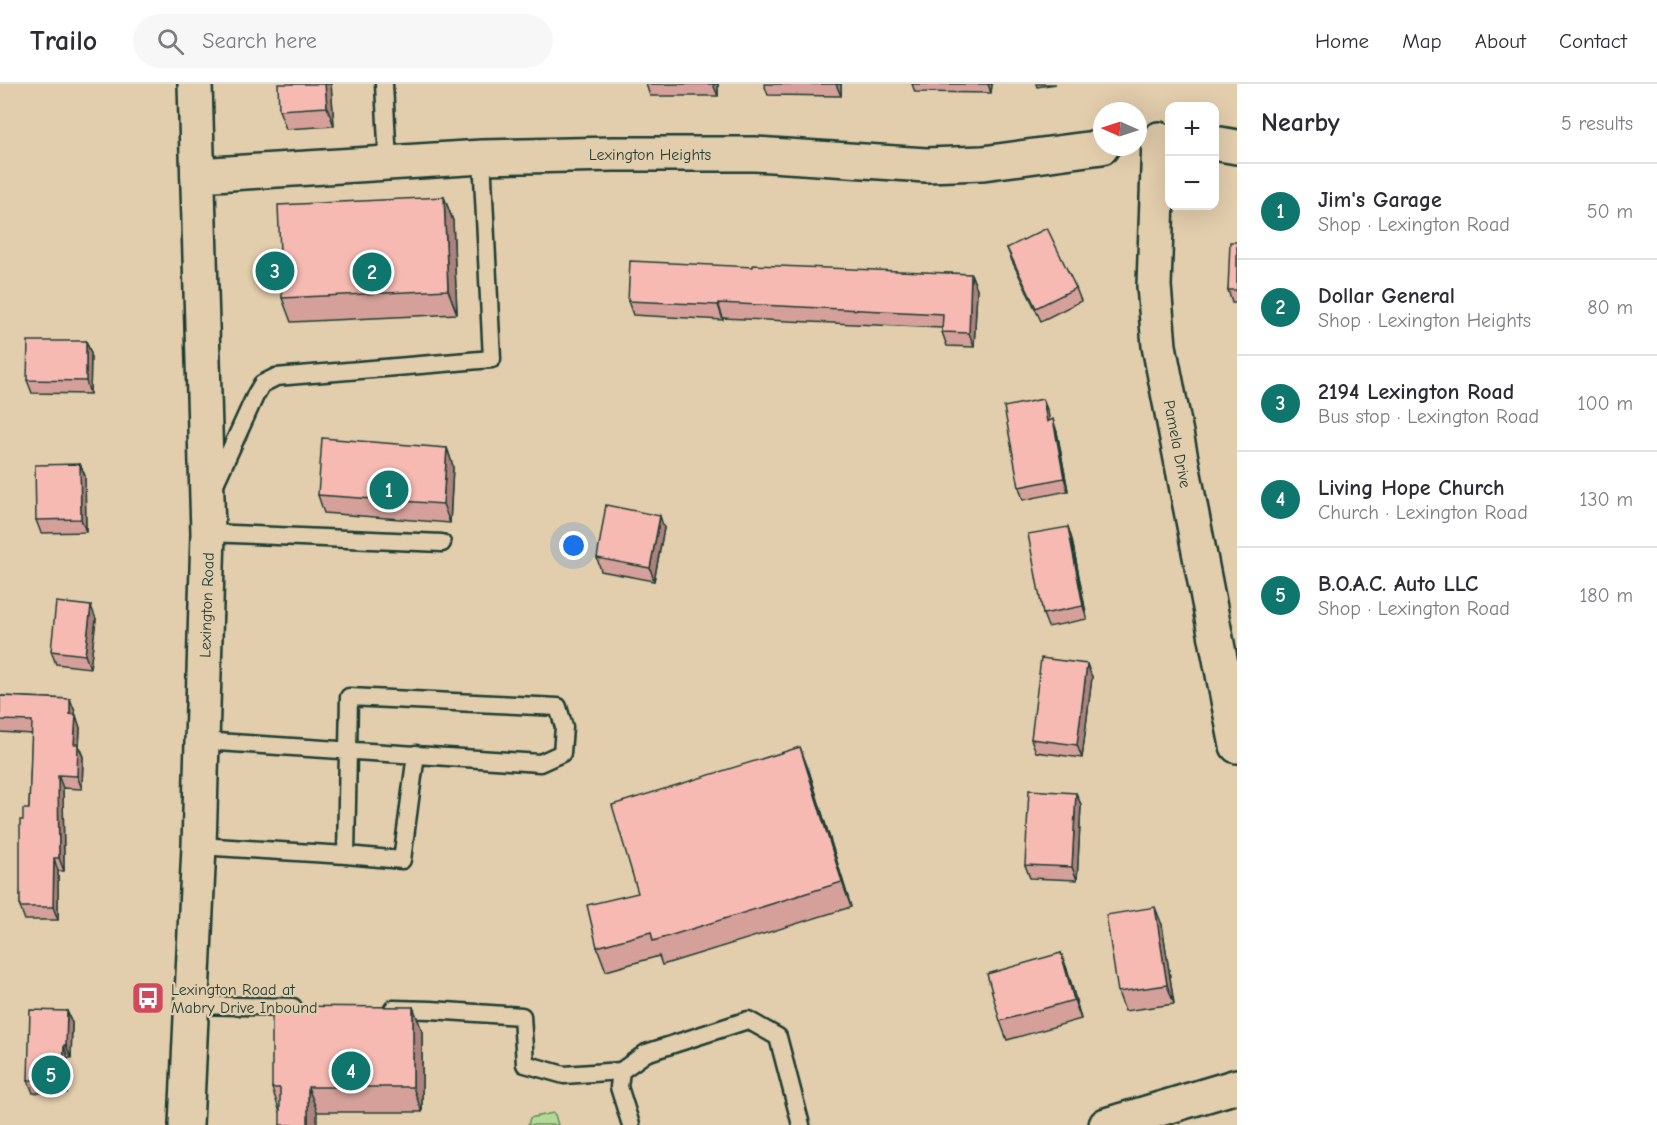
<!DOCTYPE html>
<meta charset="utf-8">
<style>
body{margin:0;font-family:"Comic Neue",sans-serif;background:#f7f7f7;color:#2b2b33}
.controls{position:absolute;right:18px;top:18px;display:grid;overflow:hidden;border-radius:12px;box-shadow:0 6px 24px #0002}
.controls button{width:54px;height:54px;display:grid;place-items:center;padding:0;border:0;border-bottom:2px solid #e1e1e2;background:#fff;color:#2b2b33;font:30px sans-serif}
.compass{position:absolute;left:1093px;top:18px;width:54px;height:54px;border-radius:50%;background:#fff;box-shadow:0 6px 24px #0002;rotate:273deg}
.you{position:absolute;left:574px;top:462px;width:21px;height:21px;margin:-15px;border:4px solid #fff;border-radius:50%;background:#1a73e8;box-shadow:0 0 0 9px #1a73e833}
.badge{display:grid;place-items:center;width:39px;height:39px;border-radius:50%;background:#0f766e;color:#fff;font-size:20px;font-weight:700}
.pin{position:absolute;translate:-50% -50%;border:3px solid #fff;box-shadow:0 2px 6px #0006}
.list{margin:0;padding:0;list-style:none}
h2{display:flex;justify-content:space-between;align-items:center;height:78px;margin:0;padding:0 24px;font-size:26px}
h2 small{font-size:20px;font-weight:400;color:#7c7c81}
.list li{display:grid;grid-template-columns:39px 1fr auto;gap:18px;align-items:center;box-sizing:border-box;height:96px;padding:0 24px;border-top:2px solid #e1e1e2}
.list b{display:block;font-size:22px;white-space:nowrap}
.list p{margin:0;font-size:20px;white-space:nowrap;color:#7c7c81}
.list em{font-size:20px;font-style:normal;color:#7c7c81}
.icon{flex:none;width:33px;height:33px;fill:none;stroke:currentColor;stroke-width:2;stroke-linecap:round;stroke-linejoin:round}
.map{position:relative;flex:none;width:1237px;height:1041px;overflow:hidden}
header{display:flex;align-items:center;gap:36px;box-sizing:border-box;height:84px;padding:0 30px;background:#fff;border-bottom:2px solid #e1e1e2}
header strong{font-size:28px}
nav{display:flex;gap:33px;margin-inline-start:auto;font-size:21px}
.search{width:420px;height:54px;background:#f7f7f7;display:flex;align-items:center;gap:15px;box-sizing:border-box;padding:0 21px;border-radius:33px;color:#7c7c81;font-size:22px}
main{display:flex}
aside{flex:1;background:#fff}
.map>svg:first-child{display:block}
.green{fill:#b3da95;stroke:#698c64;stroke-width:1.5}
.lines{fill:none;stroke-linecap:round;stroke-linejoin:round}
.service-casing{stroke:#1f3d34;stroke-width:21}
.minor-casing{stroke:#1f3d34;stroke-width:38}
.trunk-casing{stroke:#1f3d34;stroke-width:38}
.service{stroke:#e2cdac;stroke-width:16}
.minor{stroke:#e2cdac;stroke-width:33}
.trunk{stroke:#e2cdac;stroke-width:33}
.wall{fill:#d4a099;stroke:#1f3d34;stroke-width:1.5}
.shaded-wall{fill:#ac827d;stroke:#1f3d34;stroke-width:1.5}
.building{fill:#f6bab2;stroke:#1f3d34;stroke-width:1.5}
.labels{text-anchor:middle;stroke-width:4.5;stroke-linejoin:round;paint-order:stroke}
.street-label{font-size:16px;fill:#1f3d34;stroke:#e2cdac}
.poi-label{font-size:16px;fill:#1f3d34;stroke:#e2cdac;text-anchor:start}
</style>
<header>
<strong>Trailo</strong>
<div class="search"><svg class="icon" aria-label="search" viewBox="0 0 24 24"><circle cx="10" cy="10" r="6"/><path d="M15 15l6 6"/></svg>Search here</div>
<nav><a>Home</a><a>Map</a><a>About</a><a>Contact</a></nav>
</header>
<main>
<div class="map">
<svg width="1237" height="1041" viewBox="0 0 1237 1041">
<rect width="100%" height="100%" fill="#e2cdac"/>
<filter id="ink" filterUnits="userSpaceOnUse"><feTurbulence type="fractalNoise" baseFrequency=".0167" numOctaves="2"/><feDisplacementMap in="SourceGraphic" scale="12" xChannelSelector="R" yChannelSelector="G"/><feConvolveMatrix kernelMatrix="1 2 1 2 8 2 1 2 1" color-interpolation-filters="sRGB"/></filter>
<g filter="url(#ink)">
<path class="green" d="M553,1029L555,1031L558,1041H528L530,1034Z"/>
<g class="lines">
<g class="service-casing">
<path id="service" d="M384,0L388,79
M214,402L256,310L262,300L276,293L492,275L482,73
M208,449L442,459
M199,762L346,771L349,613L558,623L564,643L562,669L540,679L202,657
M346,771L402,776L416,670
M191,921L293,923
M393,925L431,926L522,932L525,980L564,991L621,987
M631,1041L619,1003L621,987L646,969L748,936L778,953L801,1041"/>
</g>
<g class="minor-casing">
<path id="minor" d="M1159,55L1154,202L1159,262L1237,662
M1214,59L1237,63
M198,91L482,73L614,70H755L926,81L983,79L1102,63
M1106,1041L1237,1002"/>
</g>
<g class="trunk-casing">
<path id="trunk" d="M186,1041L199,762L208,449L195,0"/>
</g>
<use href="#service" class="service"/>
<use href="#minor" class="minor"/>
<use href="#trunk" class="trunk"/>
</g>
<path class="wall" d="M331,0L334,42L286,45L279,26Z
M646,0H718V12H650Z
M764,0H841V12L768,11Z
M912,0H992L991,9L915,8Z
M1036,0H1056L1037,3Z
M444,113L453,137L457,230L291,238L282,214Z
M1237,158V219H1232L1228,206Z
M1007,164L1076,204L1081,217L1041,237L1012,177Z
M753,183L971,190L977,205L974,263L947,262L942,248V244L723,234V236L633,231L628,217Z
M86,257L91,270L90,310L32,309L27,296Z
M1048,328L1049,337L1057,348L1068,407L1023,416L1019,403Z
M447,364L453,382L450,439L324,429L318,411Z
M80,380L85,392L86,448L41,449L36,436Z
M1068,443L1072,456L1087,535L1048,543L1043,530Z
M664,444L654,497L601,487L597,474Z
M96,535L90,584L56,580L51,567Z
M1092,593L1082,674L1036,668L1031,655Z
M0,612L70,615L75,628V631L80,644L79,663L83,673L82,705L63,704L64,787H58V836H25L20,823L23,736L29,725L32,650L0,648Z
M809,687L851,823L662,881L659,872L606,887L597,863L638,809Z
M1076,709L1081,721L1077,796L1030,794L1025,781Z
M1162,841L1174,920L1125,927L1118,908Z
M1061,869L1068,888L1081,935L1007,956L1000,937Z
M413,923L422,947V1028H280L272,1004Z
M67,927L72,939L71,974H68L67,1009H33L28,996Z"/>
<path class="shaded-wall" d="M325,0H331L334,42L327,23Z
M713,0H718V12Z
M836,0H841V12Z
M988,0H992L991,9Z
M444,113L453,137L457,230L448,206Z
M971,190L977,205L974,263L969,249Z
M718,219L723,234V236L718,221Z
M86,257L91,270L90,310L86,297Z
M1043,315L1048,328L1052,351L1047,338Z
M1053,335L1057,348L1068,407L1064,394Z
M447,364L453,382L450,439L443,420Z
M80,380L85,392L86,448L81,435Z
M660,432L664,444L654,497L650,484Z
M1068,443L1072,456L1087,535L1083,522Z
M91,522L96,535L90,584L85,571Z
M1087,580L1092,593L1082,674L1077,661Z
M70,615L75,628L74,643L70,630Z
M76,631L80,644L79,663L83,673L82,705L77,692L74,660Z
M800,663L809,687L851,823L842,798Z
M58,691L63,704L64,787L59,774Z
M1076,709L1081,721L1077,796L1072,783Z
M54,774L58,787V836L53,823Z
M1155,823L1162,841L1174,920L1167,901Z
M1061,869L1068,888L1081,935L1074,916Z
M413,923L422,947V1028L413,1003Z
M67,927L72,939L71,974L66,961Z
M64,961L68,974L67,1009L63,996Z
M308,1003L317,1027V1041H308Z"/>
<path class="building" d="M278,0H325L327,23L279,26Z
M444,113L448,206L282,214L278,121Z
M1047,144L1076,204L1036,224L1007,164Z
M1230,158H1237V206H1228Z
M630,177L753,183V181L971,190L969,249L942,248L943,230L718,219V221L628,217Z
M28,257H86V297L27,296Z
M1043,315L1047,338L1053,335L1064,394L1019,403L1004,323Z
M322,354L447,364L443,420L318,411Z
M80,380L81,435L36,436L35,381Z
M606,421L660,432L650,484L597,474Z
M1068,443L1083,522L1043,530L1028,450Z
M56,518L91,522L85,571L51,567Z
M1041,574L1087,580L1077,661L1031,655Z
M0,612L70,615V630L76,631L74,660H78L77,692L58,691L59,774H54L53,823H20V736H23V725H29L32,637L0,636Z
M800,663L842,798L653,857L651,848L597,863L587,821L638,809L612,721Z
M1029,706L1076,709L1072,783L1025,781Z
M1155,823L1167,901L1118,908L1106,831Z
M1061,869L1074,916L1000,937L987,890Z
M272,922L413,923V1003H308V1041H280V1004H272Z
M30,926L67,927L66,961H64L63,996H28Z"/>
</g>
<defs>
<g id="bus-square" transform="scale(1.725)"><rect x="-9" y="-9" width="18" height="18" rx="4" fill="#d1495b" stroke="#e2cdac"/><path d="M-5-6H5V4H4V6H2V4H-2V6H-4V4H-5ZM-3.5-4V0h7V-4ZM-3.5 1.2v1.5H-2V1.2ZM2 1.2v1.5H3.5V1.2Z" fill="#fff"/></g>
</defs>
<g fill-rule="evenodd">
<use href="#bus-square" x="148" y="914"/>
</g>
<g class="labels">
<g class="street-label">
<text x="650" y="76">Lexington Heights</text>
<text transform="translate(1178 360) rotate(79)" y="6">Pamela Drive</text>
<text transform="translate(206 521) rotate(-88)" y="6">Lexington Road</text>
</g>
<g class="poi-label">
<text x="171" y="911">Lexington Road at<tspan x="171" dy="18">Mabry Drive Inbound</tspan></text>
</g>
</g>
</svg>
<div class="controls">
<button>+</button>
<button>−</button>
</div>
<svg class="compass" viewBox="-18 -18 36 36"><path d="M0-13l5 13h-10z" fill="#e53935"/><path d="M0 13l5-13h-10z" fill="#7c7c81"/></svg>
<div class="you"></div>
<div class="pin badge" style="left:389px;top:406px">1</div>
<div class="pin badge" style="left:372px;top:188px">2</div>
<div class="pin badge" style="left:275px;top:187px">3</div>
<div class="pin badge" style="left:351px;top:987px">4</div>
<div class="pin badge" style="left:51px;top:991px">5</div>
</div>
<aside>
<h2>Nearby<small>5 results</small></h2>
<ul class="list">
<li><span class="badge">1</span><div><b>Jim's Garage</b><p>Shop · Lexington Road</p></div><em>50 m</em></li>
<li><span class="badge">2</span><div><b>Dollar General</b><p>Shop · Lexington Heights</p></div><em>80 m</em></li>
<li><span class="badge">3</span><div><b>2194 Lexington Road</b><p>Bus stop · Lexington Road</p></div><em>100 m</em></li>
<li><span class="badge">4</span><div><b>Living Hope Church</b><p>Church · Lexington Road</p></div><em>130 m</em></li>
<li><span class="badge">5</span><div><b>B.O.A.C. Auto LLC</b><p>Shop · Lexington Road</p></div><em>180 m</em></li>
</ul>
</aside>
</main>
